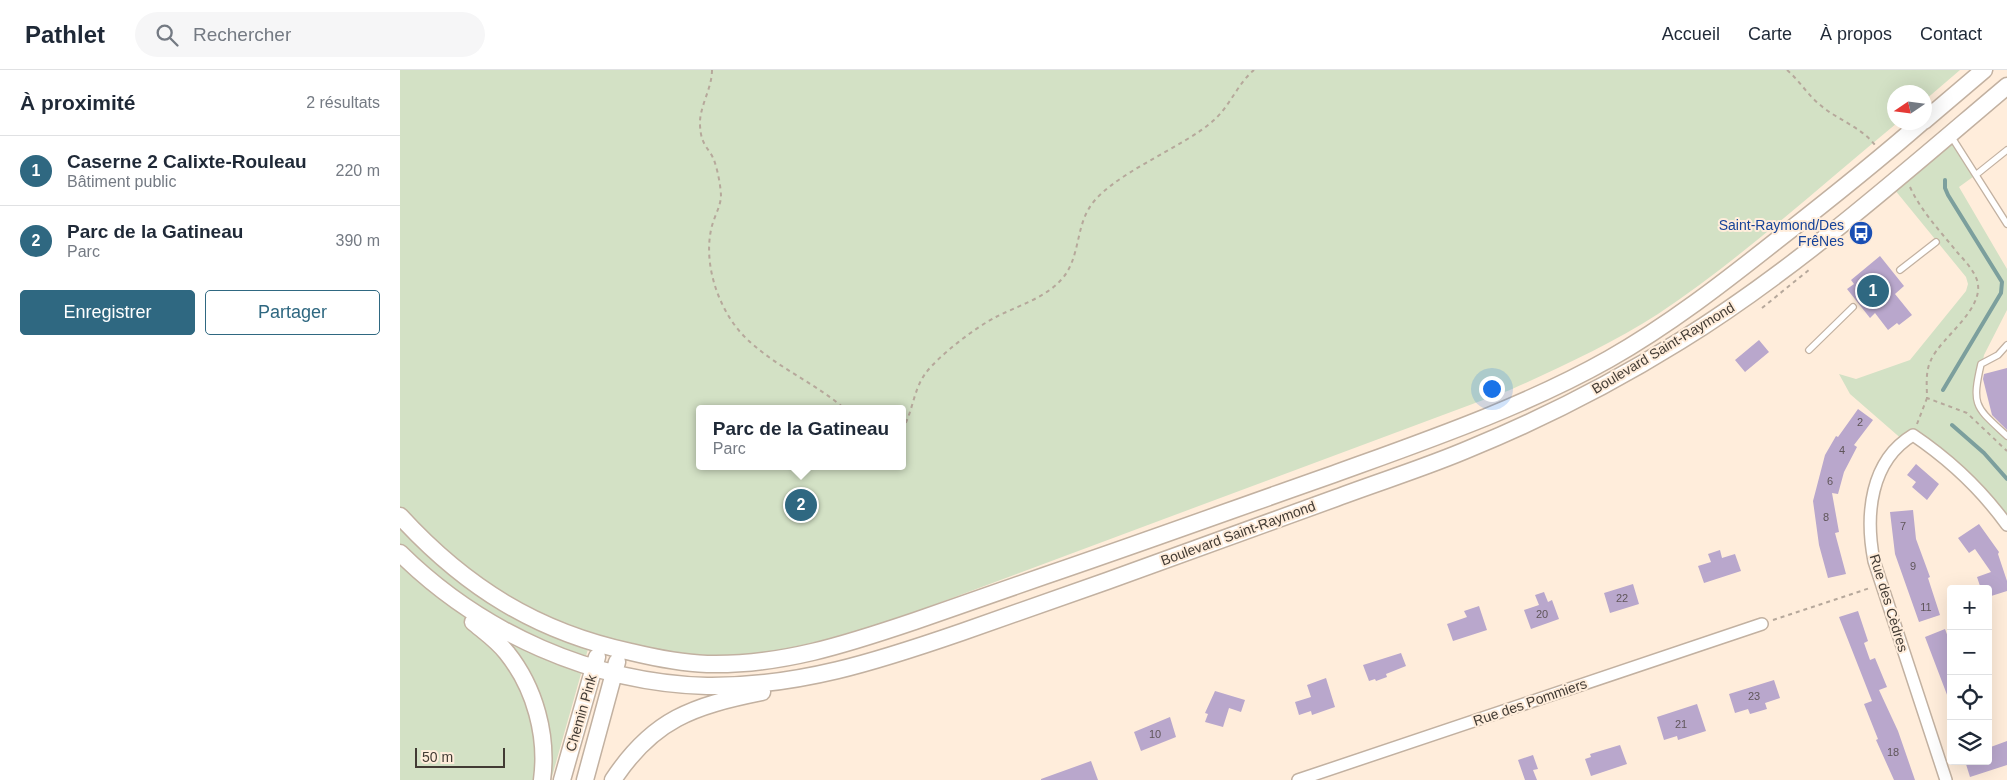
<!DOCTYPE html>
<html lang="fr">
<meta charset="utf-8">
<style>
body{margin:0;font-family:Arial,sans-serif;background:#f6f6f7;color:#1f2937}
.controls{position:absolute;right:15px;bottom:15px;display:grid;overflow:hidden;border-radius:5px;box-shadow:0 5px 20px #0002}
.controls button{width:45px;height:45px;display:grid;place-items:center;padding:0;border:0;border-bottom:1px solid #e0e1e3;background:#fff;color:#1f2937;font:25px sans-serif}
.compass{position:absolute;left:1487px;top:15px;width:45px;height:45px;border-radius:50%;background:#fff;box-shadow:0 5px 20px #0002;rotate:257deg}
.scale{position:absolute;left:15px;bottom:12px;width:90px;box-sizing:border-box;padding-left:5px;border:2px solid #423b34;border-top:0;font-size:14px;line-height:18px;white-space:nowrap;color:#423b34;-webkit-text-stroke:4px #ffeddb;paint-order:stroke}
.you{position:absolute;left:1091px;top:318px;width:18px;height:18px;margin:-12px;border:4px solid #fff;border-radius:50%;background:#1a73e8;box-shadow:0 0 0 8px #1a73e833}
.badge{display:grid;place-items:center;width:32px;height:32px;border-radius:50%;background:#2f6881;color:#fff;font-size:16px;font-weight:700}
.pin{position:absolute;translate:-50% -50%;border:2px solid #fff;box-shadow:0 1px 5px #0006}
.popup{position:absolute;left:296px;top:335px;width:210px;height:65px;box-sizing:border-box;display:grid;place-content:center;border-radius:5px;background:#fff;filter:drop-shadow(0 1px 4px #0005);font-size:16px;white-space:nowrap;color:#747a83}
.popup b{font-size:19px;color:#1f2937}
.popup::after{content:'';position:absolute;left:50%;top:100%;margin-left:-10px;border:10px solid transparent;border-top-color:#fff}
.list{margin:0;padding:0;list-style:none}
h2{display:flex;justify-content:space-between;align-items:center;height:65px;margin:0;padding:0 20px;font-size:21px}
h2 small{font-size:16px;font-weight:400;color:#747a83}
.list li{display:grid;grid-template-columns:32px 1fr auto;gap:15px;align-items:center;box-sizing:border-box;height:70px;padding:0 20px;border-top:1px solid #e0e1e3}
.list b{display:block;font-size:19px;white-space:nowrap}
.list p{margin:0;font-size:16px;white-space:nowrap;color:#747a83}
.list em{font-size:16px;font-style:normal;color:#747a83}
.actions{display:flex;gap:10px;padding:15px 20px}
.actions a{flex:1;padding:11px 0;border:1px solid #2f6881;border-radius:5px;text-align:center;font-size:18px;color:#2f6881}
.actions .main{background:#2f6881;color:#fff}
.icon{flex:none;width:28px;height:28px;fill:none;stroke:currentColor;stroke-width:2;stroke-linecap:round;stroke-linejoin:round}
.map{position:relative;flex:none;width:1607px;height:710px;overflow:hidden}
header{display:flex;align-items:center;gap:30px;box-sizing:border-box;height:70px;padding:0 25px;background:#fff;border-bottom:1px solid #e0e1e3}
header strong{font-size:24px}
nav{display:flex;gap:28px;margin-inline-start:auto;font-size:18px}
.search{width:350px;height:45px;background:#f6f6f7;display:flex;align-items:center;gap:12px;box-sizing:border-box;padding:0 18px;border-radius:28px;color:#747a83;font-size:19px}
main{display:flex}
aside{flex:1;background:#fff}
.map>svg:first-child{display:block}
.green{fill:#d3e1c5;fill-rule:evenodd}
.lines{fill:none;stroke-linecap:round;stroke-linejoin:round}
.stream{stroke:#7c9f9d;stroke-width:4}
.building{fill:#b9a7cc}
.service-casing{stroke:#c2b1a1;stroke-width:8}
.minor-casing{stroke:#c2b1a1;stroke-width:14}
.secondary-casing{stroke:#c2b1a1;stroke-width:19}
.path{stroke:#b6a89b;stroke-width:2;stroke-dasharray:4 4;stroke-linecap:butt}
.service{stroke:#fff;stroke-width:5.5}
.minor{stroke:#fff;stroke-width:11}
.secondary{stroke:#fff;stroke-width:16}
.labels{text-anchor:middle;stroke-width:4;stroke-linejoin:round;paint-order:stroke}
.number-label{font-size:11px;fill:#60565a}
.transit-label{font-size:14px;fill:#164399;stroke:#ffeddb;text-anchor:end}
.street-label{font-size:14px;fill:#423b34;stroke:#ffeddb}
</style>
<header>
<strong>Pathlet</strong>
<div class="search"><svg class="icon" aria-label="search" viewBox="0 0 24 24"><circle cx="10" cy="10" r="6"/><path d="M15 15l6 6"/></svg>Rechercher</div>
<nav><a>Accueil</a><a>Carte</a><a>À propos</a><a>Contact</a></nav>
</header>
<main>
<aside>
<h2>À proximité<small>2 résultats</small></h2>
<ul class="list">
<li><span class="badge">1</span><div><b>Caserne 2 Calixte-Rouleau</b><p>Bâtiment public</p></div><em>220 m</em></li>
<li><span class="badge">2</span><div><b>Parc de la Gatineau</b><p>Parc</p></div><em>390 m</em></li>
</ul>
<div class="actions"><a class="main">Enregistrer</a><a>Partager</a></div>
</aside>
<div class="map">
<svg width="1607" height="710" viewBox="0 0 1607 710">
<rect width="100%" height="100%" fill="#ffeddb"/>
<path class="green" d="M0,0H1560L1525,30L1524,22H1494V52L1497,53C1419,117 1342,188 1258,244C1211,274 1161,297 1110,320L493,550C447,563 400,579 352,584C298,590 244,577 192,565L151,710H0ZM300,339H502V396H300Z
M1550,65L1577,104L1559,117L1607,199V240L1584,285L1576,331L1607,366V455L1514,365L1504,371L1450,324L1439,304L1456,309L1510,290L1566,221L1568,214L1566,207L1490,114Z"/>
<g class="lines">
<path class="stream" d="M1543,320L1601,223L1602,212L1548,125L1545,118V110
M1552,355L1584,383L1607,409"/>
</g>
<path class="building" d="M1480,186L1504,216L1495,224L1512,245L1499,255L1497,253L1488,260L1475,243L1470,248L1447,219L1454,214L1451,210Z
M1359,270L1369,282L1345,302L1335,290Z
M1607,298V360L1592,345L1583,309L1584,304Z
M1458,339L1473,350L1454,375L1457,377L1444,402L1438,424L1432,423L1439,462L1435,463L1446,504L1428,508L1419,475L1413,431L1425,385L1436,366L1438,367Z
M1516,394L1539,414L1527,430L1512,417L1516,412L1507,405Z
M1513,440L1516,469L1530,507L1528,508L1540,545L1519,552L1495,484L1490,442Z
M1579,454L1599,482L1598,484L1607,511V521L1588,527V519H1581L1577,507L1591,502L1575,479L1569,483L1558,468Z
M1320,480L1322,488L1335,484L1341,501L1304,513L1298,496L1311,492L1308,484Z
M1233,514L1239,534L1210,543L1204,523Z
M1144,522L1148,532L1152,530L1159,549L1131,559L1124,540L1139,535L1135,525Z
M1079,536L1087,560L1053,571L1047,554L1067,547L1064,541Z
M1458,541L1468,571L1464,573L1470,590L1475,588L1487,617L1479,620L1498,661L1515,710H1494L1476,670L1478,669L1464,634L1472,631L1439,547Z
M1545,559L1551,575V629L1549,630L1525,567Z
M1001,583L1006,596L986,604L987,607L976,611L975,609L969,611L963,595Z
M926,608L935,637L912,645L911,641L899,645L895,632L911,627L907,615Z
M1374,610L1380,628L1365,633L1367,639L1350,644L1348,639L1335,643L1329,624Z
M815,621L845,630L841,642L829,638L823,657L805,652L808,644L805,643Z
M1297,634L1306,661L1278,670L1277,666L1264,670L1257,647Z
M770,647L776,667L741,681L734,662Z
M1607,671V695L1570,707L1565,691H1588V678Z
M1220,675L1227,694L1191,706L1185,689L1191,687L1190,684Z
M1133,685L1138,699L1133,700L1137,710H1125L1118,690Z
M691,691L698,710H641V709Z"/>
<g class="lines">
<g class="service-casing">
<path id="service" d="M1551,66L1607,154
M1577,104L1607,80
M1500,200L1536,172
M1607,275L1598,285L1581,294C1571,337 1576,337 1607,366
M1409,280L1453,237"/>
</g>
<g class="minor-casing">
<path id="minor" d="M898,710L1362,554
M1546,710L1474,491C1465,445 1470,391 1513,365C1550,390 1581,419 1607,455"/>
</g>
<g class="secondary-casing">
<path id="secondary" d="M1524,51L1584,0
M0,446C65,517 137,562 231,582C256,588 281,593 307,594C380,596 447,574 515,551C558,536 601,521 644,506C741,473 837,438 934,404C1025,371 1124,337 1209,289C1269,255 1323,213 1376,171C1426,132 1475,93 1522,52
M0,483C81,563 193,613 307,616C398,617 478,591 562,562C610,545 658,528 707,511C783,484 859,456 936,428C981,411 1027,397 1071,378C1144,348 1214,312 1280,271C1395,200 1504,103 1607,16
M73,552C85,562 98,571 107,583C135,618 148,666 142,710
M162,710L197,587
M185,710L217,592
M213,710C253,649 293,636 362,622"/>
</g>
<path class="path" d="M312,0C312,19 299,37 300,55C301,78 310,77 315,93C318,102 321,118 321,127C320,138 313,149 311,160C303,198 321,246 349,271C378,298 415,313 445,339
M1387,0C1399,10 1407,24 1419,34C1437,50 1460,56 1475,75
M1510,117C1521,141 1540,161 1557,182C1564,190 1573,199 1577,210C1586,239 1541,267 1531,290C1525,302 1527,316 1527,328L1567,343L1607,381
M1362,238L1410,199
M1517,354L1527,328
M502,360C513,342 513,321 525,304C538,286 576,257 596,247C617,236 645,228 661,210C679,191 676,161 688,140C707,105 784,78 814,50C830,36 838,13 854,0
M1373,550L1470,518"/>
<use href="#service" class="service"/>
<use href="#minor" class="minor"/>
<use href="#secondary" class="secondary"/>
</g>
<defs>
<g id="bus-disc" transform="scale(1.25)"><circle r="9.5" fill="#1a4fb4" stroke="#ffeddb"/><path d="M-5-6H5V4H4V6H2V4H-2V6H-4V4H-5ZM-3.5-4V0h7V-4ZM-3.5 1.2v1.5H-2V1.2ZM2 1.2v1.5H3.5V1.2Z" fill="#fff"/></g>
</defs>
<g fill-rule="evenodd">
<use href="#bus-disc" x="1461" y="163"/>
</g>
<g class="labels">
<g class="number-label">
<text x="1460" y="356">2</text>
<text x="1442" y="384">4</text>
<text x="1430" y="415">6</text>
<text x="1426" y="451">8</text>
<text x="1503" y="460">7</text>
<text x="1513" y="500">9</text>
<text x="1222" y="532">22</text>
<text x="1526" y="541">11</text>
<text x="1142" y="548">20</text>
<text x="1354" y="630">23</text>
<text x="1281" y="658">21</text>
<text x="755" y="668">10</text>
<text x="1493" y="686">18</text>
</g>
<g class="transit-label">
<text x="1444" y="160">Saint-Raymond/Des<tspan x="1444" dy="16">FrêNes</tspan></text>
</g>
<g class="street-label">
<text transform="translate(1263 278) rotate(-31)" y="5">Boulevard Saint-Raymond</text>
<text transform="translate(838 463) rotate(-20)" y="5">Boulevard Saint-Raymond</text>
<text transform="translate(1489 533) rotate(73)" y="5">Rue des Cèdres</text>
<text transform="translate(1130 632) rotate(-19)" y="5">Rue des Pommiers</text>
<text transform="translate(181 643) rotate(-74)" y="5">Chemin Pink</text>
</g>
</g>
</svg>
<div class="controls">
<button>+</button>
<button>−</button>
<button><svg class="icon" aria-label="locate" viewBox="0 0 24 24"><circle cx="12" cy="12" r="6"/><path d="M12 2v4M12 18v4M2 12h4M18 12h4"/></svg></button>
<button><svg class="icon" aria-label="layers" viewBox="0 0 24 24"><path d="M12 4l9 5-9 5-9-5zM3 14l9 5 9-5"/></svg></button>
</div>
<svg class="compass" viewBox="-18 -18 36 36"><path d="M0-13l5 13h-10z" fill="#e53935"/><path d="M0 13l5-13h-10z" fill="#747a83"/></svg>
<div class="scale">50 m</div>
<div class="you"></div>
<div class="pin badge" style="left:1473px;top:221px">1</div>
<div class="pin badge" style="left:401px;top:435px">2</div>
<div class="popup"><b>Parc de la Gatineau</b>Parc</div>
</div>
</main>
